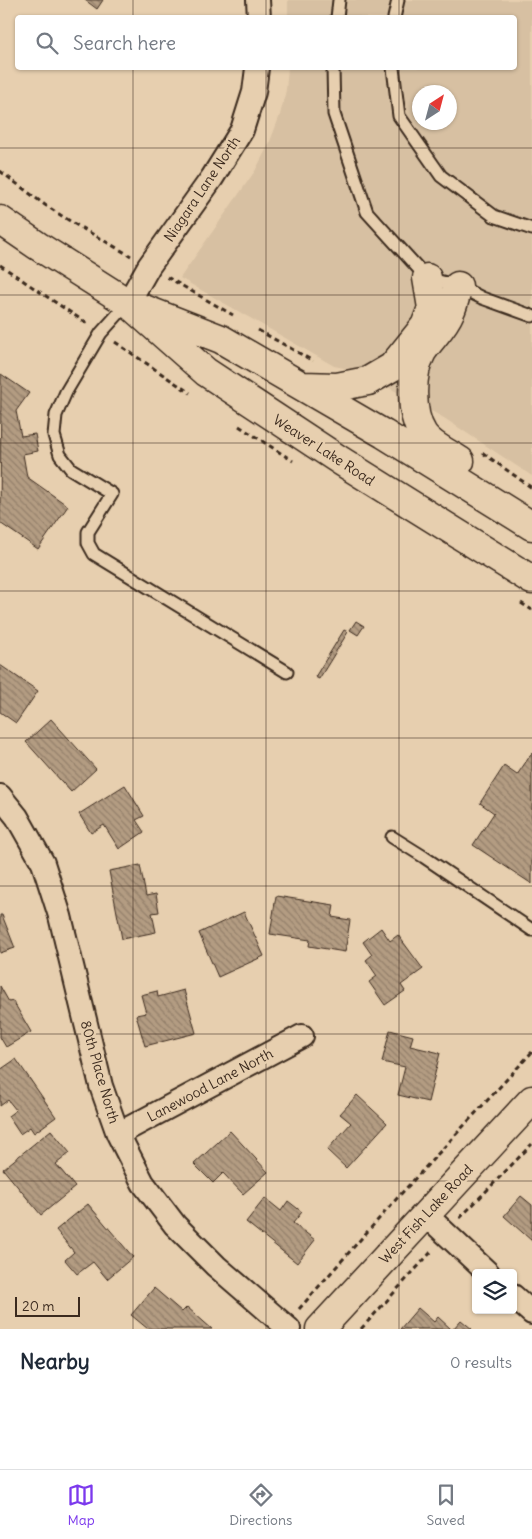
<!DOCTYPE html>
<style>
body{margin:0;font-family:Delius,sans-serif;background:#f2f2f3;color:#1f2937}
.controls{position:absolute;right:15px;bottom:15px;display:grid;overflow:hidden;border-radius:5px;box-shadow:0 1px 4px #0004}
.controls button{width:45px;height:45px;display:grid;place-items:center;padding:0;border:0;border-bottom:1px solid #e0e1e3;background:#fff;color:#1f2937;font:25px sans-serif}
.compass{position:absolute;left:412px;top:85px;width:45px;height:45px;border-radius:50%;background:#fff;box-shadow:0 1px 4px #0004;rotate:36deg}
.scale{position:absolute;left:15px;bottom:12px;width:65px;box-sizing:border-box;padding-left:5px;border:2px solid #3b2a1e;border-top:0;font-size:14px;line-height:18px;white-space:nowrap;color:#3b2a1e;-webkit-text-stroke:4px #e7cfaf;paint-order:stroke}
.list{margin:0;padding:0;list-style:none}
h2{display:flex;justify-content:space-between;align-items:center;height:65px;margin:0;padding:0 20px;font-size:21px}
h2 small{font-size:16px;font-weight:400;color:#747a83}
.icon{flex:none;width:28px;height:28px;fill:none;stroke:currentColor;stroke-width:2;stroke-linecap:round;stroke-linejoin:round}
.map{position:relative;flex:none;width:532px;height:1329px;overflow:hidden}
.search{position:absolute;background:#fff;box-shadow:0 1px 4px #0004;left:15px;right:15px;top:15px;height:55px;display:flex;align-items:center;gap:12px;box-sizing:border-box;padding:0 18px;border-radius:5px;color:#747a83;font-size:19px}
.sheet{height:140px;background:#fff}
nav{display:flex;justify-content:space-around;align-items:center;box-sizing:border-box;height:70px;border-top:1px solid #e0e1e3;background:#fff;font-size:14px;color:#747a83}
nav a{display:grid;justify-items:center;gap:2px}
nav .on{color:#7c3aed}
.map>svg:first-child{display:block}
.built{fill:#d7c0a2;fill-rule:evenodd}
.building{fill:url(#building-back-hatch);stroke:#3b2a1e}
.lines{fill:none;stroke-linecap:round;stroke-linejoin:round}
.service-casing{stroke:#3b2a1e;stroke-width:15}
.minor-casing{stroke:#3b2a1e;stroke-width:26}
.tertiary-casing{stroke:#3b2a1e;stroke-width:31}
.secondary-casing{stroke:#3b2a1e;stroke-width:31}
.path{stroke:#3b2a1e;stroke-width:3;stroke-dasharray:5 4;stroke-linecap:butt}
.service{stroke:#e7cfaf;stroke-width:11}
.minor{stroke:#e7cfaf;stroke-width:22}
.tertiary{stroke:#e7cfaf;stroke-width:28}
.secondary{stroke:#e7cfaf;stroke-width:28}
.grid{fill:none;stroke:#3b2a1e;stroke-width:1;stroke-opacity:0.55}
.labels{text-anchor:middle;stroke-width:5;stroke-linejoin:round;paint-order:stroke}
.street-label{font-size:14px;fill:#3b2a1e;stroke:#e7cfaf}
</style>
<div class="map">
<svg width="532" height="1329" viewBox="0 0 532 1329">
<defs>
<pattern id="building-back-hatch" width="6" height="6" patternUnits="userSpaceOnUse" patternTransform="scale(1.25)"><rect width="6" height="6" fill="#b39c82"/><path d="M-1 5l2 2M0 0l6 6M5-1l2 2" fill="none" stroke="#937f6a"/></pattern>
</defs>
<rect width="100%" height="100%" fill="#e7cfaf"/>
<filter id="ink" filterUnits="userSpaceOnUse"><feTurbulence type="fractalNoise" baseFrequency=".02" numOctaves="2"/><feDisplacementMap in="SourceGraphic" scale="10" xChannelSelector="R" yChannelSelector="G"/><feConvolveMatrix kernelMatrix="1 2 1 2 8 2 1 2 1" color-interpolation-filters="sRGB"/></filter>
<g filter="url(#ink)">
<path class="built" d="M288,0H532V476L444,418L359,371L334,366L180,278L255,171L269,144L280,115L286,90L288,68H514V18L288,17ZM420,92H450V122H420Z"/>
<path class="building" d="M85,0H103L97,9Z
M1,374L29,393L16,411L21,436L35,434L38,451L23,454L27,477L68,506L38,549L0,523Z
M356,621L364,626L358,635L350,630Z
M344,630L348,632L319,679L315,677Z
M0,665L38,691L16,723L0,712Z
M51,719L96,769L71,792L26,742Z
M532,753V884L473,845L494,813L480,803L504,766L517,775Z
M125,785L144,816L136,820L144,832L119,849L104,825L91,833L79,814Z
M140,865L146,896L156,894L159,912L152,913L156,932L122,939L109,871Z
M276,896L334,905L332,917L350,920L345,952L309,946L310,940L270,934Z
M244,912L264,956L218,977L199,933Z
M0,915H2L15,948L0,953Z
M381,928L390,941L398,935L423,969L401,985L405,991L385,1005L369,982L377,976L366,960L372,955L363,942Z
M0,986L9,1002L13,1001L31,1032L6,1047L0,1037Z
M184,990L196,1033L145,1046L136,1015L146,1013L141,995L157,991L158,997Z
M390,1030L413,1036L410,1046L440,1053L428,1102L398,1095L405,1067L382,1062Z
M16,1059L56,1117L34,1133L30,1127L20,1134L8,1116L16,1110L8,1100L0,1106V1070Z
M357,1095L387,1123L346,1168L327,1150L351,1123L340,1114Z
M51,1130L70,1153L56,1164L75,1187L41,1215L3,1169Z
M230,1131L268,1172L243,1194L223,1173L213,1183L194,1164Z
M521,1196L532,1205V1241L504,1216Z
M265,1198L281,1211L288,1201L302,1212L293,1223L315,1240L297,1263L246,1222Z
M88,1204L133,1257L107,1279L93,1262L77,1274L65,1260L74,1252L56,1230Z
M154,1288L182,1312L187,1307L212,1329H148L131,1315Z
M418,1308L434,1322L438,1317L451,1329H400Z
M461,1320L472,1329H453Z"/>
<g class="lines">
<g class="service-casing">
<path id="service" d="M337,18L339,0
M394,18L398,0
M333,68L334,114L367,212L427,278L458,286L482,298L532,316
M393,68L399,116L441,176L494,216L532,229
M128,303L101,333L66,392L56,415L54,435L60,455L71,469L112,494L88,532V543L94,554L287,672
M392,837L424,857L532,930"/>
</g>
<g class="minor-casing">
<path id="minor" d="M258,0L259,18
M128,303L149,266L212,178L242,130L254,92L257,68
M0,796L17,817L43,863L60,916L101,1086L118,1134L143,1183L175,1225L216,1266L289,1329
M118,1134L302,1036
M425,1214L488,1273
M513,1296L532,1313"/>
</g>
<g class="tertiary-casing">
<path id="tertiary" d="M320,1329L532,1100"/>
</g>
<g class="secondary-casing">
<path id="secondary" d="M0,220L38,246L128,303L206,372L341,461L532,580
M458,286C456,294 454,304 450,312C444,327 430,339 422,352C410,373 410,414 423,434C431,446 448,453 460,461
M144,309L221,339L384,434L532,526
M303,386L337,387L357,383L368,381L392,367L425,326L432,308L427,278"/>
</g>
<path class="path" d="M0,171L45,205L73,223L131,256
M0,265L89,325
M167,277L233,315
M258,330L313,361
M115,342L190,393
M239,426L293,461
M483,453L532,488
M521,603L532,610
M460,1218L532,1144
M299,1309L399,1196L532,1052
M361,1329L433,1250"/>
<use href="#service" class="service"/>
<use href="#minor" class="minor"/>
<use href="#tertiary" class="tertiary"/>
<use href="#secondary" class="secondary"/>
</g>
</g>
<path class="grid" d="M133,0V18M266,0V18M399,0V18M133,68V1329M266,68V1329M399,68V1329M0,148H532M0,295H532M0,443H532M0,591H532M0,738H532M0,886H532M0,1034H532M0,1181H532"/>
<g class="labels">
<g class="street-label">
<text transform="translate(202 189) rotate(-56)" y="5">Niagara Lane North</text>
<text transform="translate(324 450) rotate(33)" y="5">Weaver Lake Road</text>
<text transform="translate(100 1072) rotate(74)" y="5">80th Place North</text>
<text transform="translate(210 1085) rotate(-28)" y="5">Lanewood Lane North</text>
<text transform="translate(426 1214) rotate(-47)" y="5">West Fish Lake Road</text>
</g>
</g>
</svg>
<div class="controls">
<button><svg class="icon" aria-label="layers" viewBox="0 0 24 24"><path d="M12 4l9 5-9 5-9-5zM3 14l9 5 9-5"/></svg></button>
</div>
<svg class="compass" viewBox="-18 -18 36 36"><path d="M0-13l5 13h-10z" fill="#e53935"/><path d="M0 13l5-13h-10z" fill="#747a83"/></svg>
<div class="scale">20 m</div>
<div class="search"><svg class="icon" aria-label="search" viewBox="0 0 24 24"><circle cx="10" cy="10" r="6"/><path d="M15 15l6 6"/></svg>Search here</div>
</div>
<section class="sheet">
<h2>Nearby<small>0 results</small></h2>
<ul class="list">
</ul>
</section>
<nav>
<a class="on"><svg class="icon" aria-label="map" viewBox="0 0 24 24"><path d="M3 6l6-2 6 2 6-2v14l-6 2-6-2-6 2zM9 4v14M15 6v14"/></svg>Map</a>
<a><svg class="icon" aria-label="directions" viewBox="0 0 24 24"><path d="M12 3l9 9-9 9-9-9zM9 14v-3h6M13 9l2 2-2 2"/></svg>Directions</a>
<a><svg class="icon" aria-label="saved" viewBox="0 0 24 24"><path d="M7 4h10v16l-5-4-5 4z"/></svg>Saved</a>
</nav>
